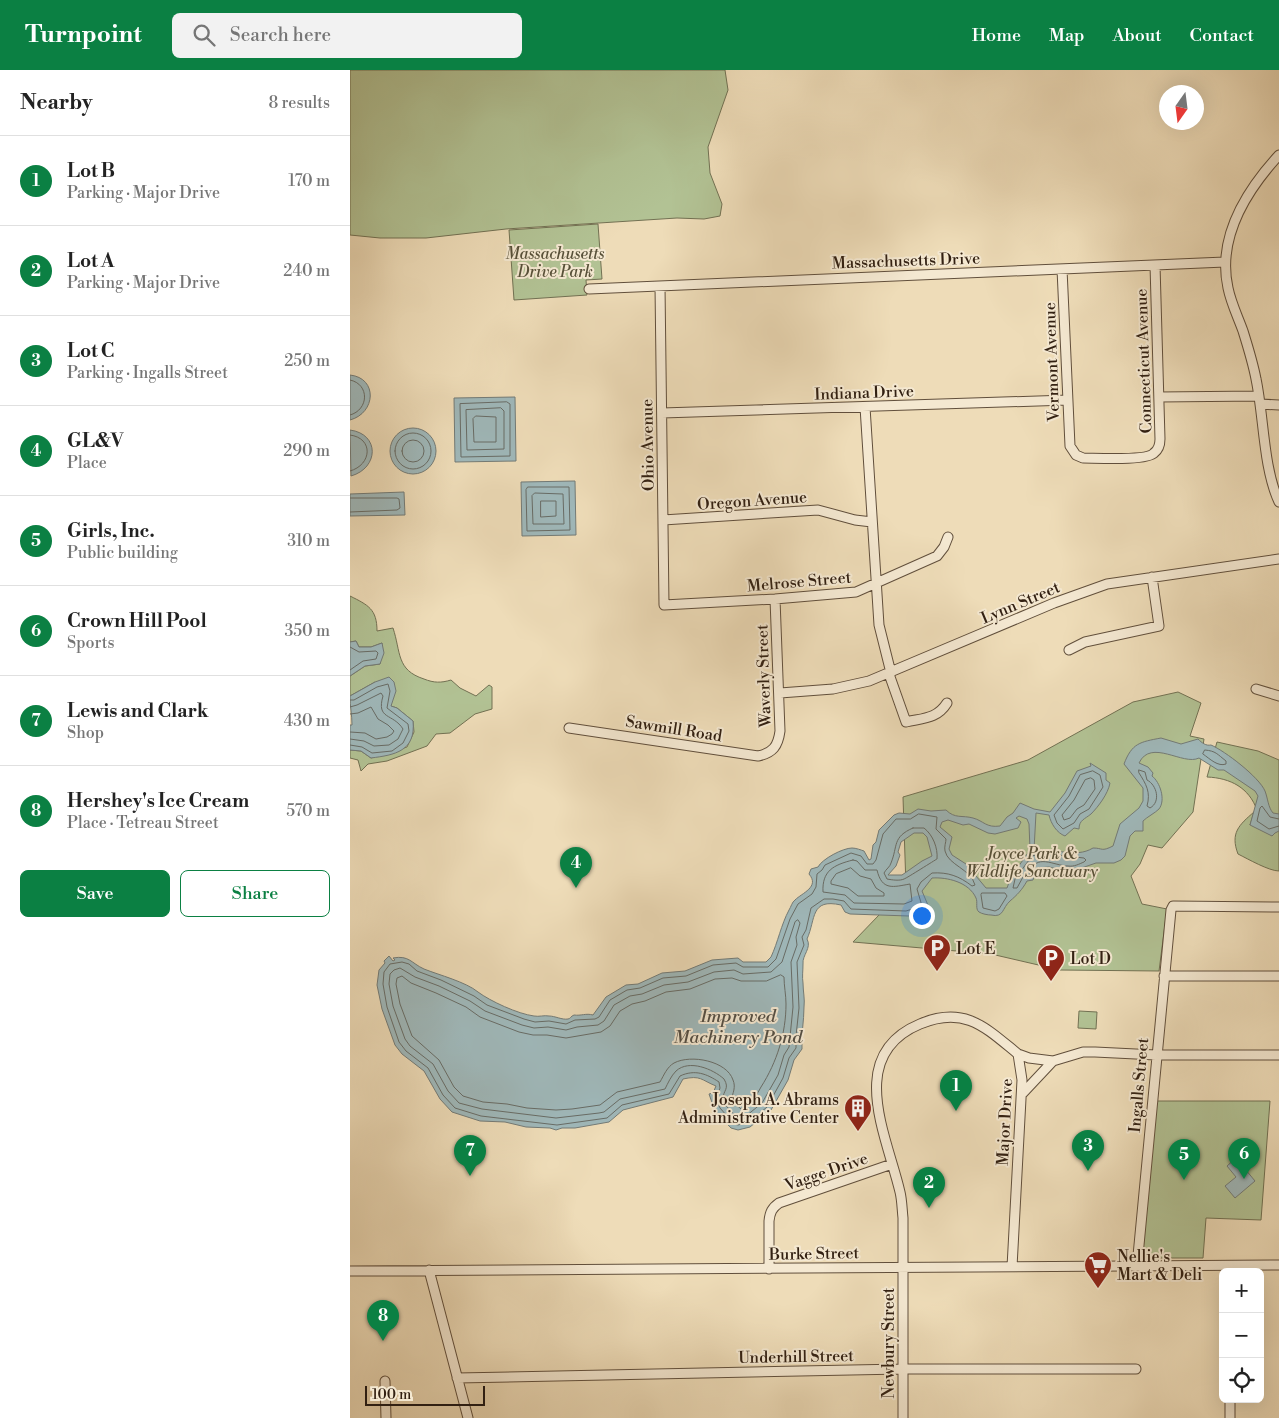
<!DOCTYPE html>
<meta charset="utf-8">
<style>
body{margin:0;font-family:"Libre Bodoni",serif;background:#f2f2f2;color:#222}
.controls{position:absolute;right:15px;bottom:15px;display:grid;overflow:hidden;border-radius:8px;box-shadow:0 5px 20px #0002}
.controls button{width:45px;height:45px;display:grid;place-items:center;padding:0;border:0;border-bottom:1px solid #e0e0e0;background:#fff;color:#222;font:25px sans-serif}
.compass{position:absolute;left:809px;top:15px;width:45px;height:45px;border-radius:50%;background:#fff;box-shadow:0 5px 20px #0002;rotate:194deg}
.scale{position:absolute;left:15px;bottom:12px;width:120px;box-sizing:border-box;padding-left:5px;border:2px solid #322012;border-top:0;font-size:14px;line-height:18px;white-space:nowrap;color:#322012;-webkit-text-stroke:4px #f4e8d1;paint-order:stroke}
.you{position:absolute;left:571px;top:845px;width:18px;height:18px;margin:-12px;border:4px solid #fff;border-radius:50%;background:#1a73e8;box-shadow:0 0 0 8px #1a73e833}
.badge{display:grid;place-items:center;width:32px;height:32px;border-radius:50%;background:#0b8043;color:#fff;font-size:16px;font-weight:700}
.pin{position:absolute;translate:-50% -41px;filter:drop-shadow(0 1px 2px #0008)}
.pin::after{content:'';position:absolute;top:26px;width:18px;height:15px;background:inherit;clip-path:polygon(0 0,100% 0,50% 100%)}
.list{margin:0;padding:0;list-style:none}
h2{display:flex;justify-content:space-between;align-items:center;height:65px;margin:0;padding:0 20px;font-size:21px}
h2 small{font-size:16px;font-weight:400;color:#767676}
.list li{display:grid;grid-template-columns:32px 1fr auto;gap:15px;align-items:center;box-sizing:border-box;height:90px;padding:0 20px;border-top:1px solid #e0e0e0}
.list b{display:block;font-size:19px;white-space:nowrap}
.list p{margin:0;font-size:16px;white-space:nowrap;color:#767676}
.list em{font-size:16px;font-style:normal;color:#767676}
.actions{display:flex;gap:10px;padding:15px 20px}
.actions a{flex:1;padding:11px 0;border:1px solid #0b8043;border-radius:8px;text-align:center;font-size:18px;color:#0b8043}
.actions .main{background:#0b8043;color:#fff}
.icon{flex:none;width:28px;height:28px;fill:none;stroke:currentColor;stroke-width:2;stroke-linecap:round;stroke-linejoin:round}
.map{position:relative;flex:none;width:929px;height:1348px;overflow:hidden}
header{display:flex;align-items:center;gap:30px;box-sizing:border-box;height:70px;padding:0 25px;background:#0b8043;color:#fff}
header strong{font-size:24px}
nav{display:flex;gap:28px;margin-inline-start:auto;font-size:18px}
.search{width:350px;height:45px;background:#f2f2f2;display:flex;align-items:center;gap:12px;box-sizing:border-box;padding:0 18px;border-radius:8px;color:#767676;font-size:19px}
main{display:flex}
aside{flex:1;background:#fff}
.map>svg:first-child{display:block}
.green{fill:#b2c294;stroke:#727153}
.water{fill:#9fb8ba;stroke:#737b77;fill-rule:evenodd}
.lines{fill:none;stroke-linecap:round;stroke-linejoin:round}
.shore{stroke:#686c66;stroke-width:1}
.street-casing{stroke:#614f3c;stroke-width:11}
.street{stroke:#f4e8d1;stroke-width:9}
.labels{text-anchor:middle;stroke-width:4;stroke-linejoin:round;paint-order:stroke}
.park-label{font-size:16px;font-style:italic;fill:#585139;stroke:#f4e8d1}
.street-label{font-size:16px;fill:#322012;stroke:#f4e8d1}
.poi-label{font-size:16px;fill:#322012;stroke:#f4e8d1;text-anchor:start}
.water-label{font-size:18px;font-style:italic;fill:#534e44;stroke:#f4e8d1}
</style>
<header>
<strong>Turnpoint</strong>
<div class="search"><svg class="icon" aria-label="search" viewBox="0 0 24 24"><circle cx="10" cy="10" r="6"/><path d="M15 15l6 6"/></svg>Search here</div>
<nav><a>Home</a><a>Map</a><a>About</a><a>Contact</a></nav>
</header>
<main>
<aside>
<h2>Nearby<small>8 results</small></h2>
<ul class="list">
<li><span class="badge">1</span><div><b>Lot B</b><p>Parking · Major Drive</p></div><em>170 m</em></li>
<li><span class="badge">2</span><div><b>Lot A</b><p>Parking · Major Drive</p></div><em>240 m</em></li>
<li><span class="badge">3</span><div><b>Lot C</b><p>Parking · Ingalls Street</p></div><em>250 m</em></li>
<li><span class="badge">4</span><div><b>GL&amp;V</b><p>Place</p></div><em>290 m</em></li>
<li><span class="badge">5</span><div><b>Girls, Inc.</b><p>Public building</p></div><em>310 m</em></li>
<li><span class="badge">6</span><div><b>Crown Hill Pool</b><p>Sports</p></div><em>350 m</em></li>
<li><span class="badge">7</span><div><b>Lewis and Clark</b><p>Shop</p></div><em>430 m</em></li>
<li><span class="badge">8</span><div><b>Hershey's Ice Cream</b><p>Place · Tetreau Street</p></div><em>570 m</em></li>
</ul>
<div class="actions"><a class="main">Save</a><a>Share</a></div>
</aside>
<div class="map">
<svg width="929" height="1348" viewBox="0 0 929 1348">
<rect width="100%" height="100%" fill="#eedcb8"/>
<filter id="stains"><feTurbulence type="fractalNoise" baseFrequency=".004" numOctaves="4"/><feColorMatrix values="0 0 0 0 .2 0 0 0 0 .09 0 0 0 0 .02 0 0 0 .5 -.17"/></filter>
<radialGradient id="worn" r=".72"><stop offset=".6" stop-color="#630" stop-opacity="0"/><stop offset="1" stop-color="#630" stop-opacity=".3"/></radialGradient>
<path class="green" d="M0,0H375L378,20L358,77L360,103L372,134L370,146L354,149L327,148L156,159L76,168H30L0,165Z
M248,154L252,209L236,210L237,225L164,230L159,160Z
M0,526C18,535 27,539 27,561L43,558C51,582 46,600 74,609C84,613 91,613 101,610L110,618L126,626L139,615L142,617V639L125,644L100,663L86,664L77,676L37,691L18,694L11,701L8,690L0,688V680L11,681L21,688L57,677L64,662L63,651L47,638L41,636L25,612L0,626V606L15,596L30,594L32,573L21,577H9L6,571L0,572Z
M828,622L851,633L840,666L854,669L843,742L812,778L798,775L790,794L781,806L792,834L817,839L809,901L710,900L641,884L503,872L556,817L553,727L678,690L783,632Z
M867,672L908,681L929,690V801C919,801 898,789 888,784C880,763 889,755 904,742L900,755L907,740C899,718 881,708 857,707Z
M729,941L747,942L746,959L728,958Z
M806,1031H920L911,1150L856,1148L853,1188H792Z"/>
<path class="water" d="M0,305C28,308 26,343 0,350Z
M165,327L166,391L105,392L104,328Z
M40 381a23 23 0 1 1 46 0a23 23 0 1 1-46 0Z
M0,360C30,364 29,398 1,406Z
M225,411L226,465L172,466L171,412Z
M54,422L55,445L0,446V424Z
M6,571L9,577H21L32,573L34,583L30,594L15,596L0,606V572Z
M39,607L44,612L46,621L41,636L47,638L63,651C66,681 45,685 21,688L11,681L0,680V655H2C2,645 0,637 0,626L25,612Z
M811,668L831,674L848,669C852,673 856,676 861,675C875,681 909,707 915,721C918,729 918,737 923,743L929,744V761L925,763L922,766L900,755L908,726L905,721L874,700H868L849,688C833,696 801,668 789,693L798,697L803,703L802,706C810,712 816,730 809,739C805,743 797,747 793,751V761H785L780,766L775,786L771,790L764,793H746L720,802L699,797L687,798L683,810L677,811C672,820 667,825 660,831C652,838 654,848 641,845C638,845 632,844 629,842C625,839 628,832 626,828C619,812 597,807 582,808L572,821L580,840L562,843L559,846L500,844L495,842L491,835C460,828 466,849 457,869C462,878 452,885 453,894C453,901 452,907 453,913C453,921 455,929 454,937C454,951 451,965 452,979L444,990L438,1010L421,1040L400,1057L388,1060L381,1058L365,1041L359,1024L363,1023L366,1016C351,1010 351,1005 333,1009L323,1027L273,1040L259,1052L225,1058H212L206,1060L200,1058L176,1057L155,1052L130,1051L102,1042L90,1029L74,1001L52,984L45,975L32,939L27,915L29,900L35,893L34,891L39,886L43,891L45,890L43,888C59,885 61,893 74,899C89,905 116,912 128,922C140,931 168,944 184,946C189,947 194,945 199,946C205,946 212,950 218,949C220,949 221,946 224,945C231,946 236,943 243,945L256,927L276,915L288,914L312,903L335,901L362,890L388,888L393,892H416L421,887C428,872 431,855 439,840C441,837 442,832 445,830C452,823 470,817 459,804L461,799L468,797C472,789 493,778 502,778C506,778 511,780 514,781L519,790L521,789L523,775L526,772L529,760L544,745L549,743L560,744L568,739L581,741L596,740C605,749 612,745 623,748C634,751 636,758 650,756L657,747L663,743L670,733L684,739L700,742L715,723L727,701L741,696L740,693L756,703V710L760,713C758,724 748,737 741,744C735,749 729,750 729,759L724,758L715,766C707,763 701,754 699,745L686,743L684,780L685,781C704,777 725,789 743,778C753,778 751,782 763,776L770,754L789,738L793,731V718L774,694C782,673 790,672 811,668ZM669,746L677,749L679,754L680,780L661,807L657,818H636L616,794L602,785L599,779L602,767L590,757L592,752L598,750L613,755L619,754L638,763L645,764L668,758L671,752L666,748ZM564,763H573L577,767L582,786L572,791L552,805H538L546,796L550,785L548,782L551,772Z
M886,1088L905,1111L885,1128L875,1116L886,1107L877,1096Z"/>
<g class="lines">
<path class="shore" d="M0,310C20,314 19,340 0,345
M157,332L160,334V386L111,387L110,334Z
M151,338L154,341V379L117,380L116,340Z
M126,346L146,347V372H124L123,349Z
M45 381a18 18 0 1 1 36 0a18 18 0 1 1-36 0Z
M0,365C24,368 22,395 0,401
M52 381a11 11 0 1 1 22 0a11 11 0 1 1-22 0Z
M178,417H219L220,460L177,461L176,420Z
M185,423L213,424L214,454H183L182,426Z
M0,428H47L49,429L50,438L47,440L0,442
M191,431H206V446L191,447Z
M0,577L9,582L26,581L28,583L26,589L13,591L0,600
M0,630H4L27,617L38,614L40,621L37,638L58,654L59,661L53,673L42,681L22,683L12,677L0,675
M0,637L7,635L31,623L33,626C26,650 43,643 53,659L48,669L39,675L24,676L14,671L0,669
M0,644L8,643L21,637L28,649L38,655L44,661L42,664L37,667L26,669L15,663L0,662
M855,680C866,681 867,684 876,691V694C868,697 860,689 853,684Z
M789,700L795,702L797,710C807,715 811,732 800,738L797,736C801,722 796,714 789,703Z
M743,701L750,705L753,717L739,739L730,744L724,753L713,759L707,753L704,745L719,726L730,705Z
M741,708L744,710L745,719L734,735L727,739L720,748L714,750L712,745L724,730L735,710Z
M569,744L587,747L586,759L596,769C596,772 594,777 595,781C598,795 621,799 625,815L622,816C609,806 598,802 582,803L571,812L567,819L572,836L556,841L501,839L494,831L483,829H474L461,838L456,860L452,867L454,875L447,892L449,938L446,966V978L439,988L433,1008L417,1037L399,1052L388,1055L384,1054L370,1038L366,1029L370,1018L369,1012C357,1004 345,999 330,1006L319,1024L272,1035L257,1048L207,1055L131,1046L105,1038L93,1025L78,998L56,981L49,972L37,937L33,914L34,902L40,894L52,892L59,894L67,901L91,910L124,926L137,935L174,949L185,952L199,951L216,954L225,950L245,949L249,947L260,930L277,920L290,918L313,908L336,906L363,895L386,893L393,897H418L426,889L440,849L448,834L462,824L466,817L467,804L472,800L475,795L501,783L511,786L517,794H523L526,790L533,764L546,749H560Z
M929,749L920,747L912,736L910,738L907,751L919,759L929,756
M563,758H574C583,765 588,778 587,789C585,790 557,808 554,809C550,811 542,810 537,809L534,803C536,799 540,797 541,793C548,776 542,767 563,758Z
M698,784L734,788L736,790L734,792C729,794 724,797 718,796C704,796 685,782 680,804L673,807L667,818H663L665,809L682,786Z
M503,790L507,791L515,800H527C532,821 543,817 560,814L562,831L554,834L504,833L495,825L473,822C472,801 483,795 503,790Z
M501,798L510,806L521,809L526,818L534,823V826H508L498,818L481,814V811L486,804Z
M632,823H655L657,826L649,839L645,841L633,838L631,825Z
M448,850L450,853L446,867L447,875L441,892L443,937L439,977L434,985L428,1005L412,1033L396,1046L389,1048C385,1045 373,1035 373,1029C373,1020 380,1019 374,1009C363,999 339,989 326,1001C321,1006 318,1013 315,1019L270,1029L254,1042L249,1043L206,1048L132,1039L109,1033L98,1021L83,994L60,976L55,969L43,936L39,914L40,904L44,900L50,898L65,907L89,916L120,931L135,941L172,955L184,958L198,957L216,960L227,957L248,955L254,951L264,935L280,926L292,924L314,915L338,912L364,902L384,900L393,904L421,902L432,892L445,852Z
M431,905L434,907C434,916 436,925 436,934C436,963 427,992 411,1017C406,1026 401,1035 391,1039L381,1030C383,1023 386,1017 383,1010C377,991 341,984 324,993C317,997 314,1005 310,1012L267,1022L250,1035L222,1039L206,1040L177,1038L157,1034L133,1032L113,1026L104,1017L89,990L62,966L50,934L46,914L47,908L52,906L61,913L86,923L116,937L130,947L169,962L183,965H197L216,968L251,962L260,956L270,941L282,934L295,931L316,922L340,919L365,909L382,908L391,911H416Z"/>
<g class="street-casing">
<path id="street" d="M929,85C896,121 867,168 878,218C881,233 888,247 893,261C898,277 903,293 906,309C914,347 913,397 929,432
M712,199L720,376L726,385L733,388C746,388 797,391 804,383C808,380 810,374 810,369L805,195
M310,216L314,535L425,529L506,522L587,486L594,477L598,467
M239,219L875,192
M809,327L909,326
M910,334L929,335
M515,337L529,555L541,603
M312,343L717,330
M313,450L468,440L505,450L522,452
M719,580L735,572L809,556L802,507
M539,604L556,652C573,648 587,649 597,633
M906,619L929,626
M430,623L483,619L519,611L704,533L757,514L929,489
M219,658L408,686C423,683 428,676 430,661L425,529
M814,906H929
M668,984L679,988L703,991L672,1024
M703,991L733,982H745L806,985H929
M787,1196L821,840L823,836L929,837
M419,1199V1151C420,1142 422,1138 429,1133L542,1094
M79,1200L118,1348
M0,1201L929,1195
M107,1308L552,1299H786
M35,1311L36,1348
M880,1329V1348
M553,1348V1148C552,1139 552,1130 550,1122C537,1066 495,985 570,954C615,935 636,958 668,984L672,1010L662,1197"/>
</g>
<use href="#street" class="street"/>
</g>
<defs>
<g id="parking-pin" transform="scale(1.4375)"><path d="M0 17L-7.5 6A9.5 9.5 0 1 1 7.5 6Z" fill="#8f2418" stroke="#f4e8d1"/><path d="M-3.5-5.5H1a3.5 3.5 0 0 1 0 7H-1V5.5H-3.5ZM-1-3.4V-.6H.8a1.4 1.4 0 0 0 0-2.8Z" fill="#fff"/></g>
<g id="building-pin" transform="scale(1.4375)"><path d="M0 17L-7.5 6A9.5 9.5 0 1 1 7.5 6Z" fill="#8f2418" stroke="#f4e8d1"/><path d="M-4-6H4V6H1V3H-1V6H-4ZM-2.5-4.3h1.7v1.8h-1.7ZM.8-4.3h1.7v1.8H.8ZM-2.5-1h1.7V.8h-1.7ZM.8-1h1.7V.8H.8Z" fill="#fff"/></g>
<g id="supermarket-pin" transform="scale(1.4375)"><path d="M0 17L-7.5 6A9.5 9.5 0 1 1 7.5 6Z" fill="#8f2418" stroke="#f4e8d1"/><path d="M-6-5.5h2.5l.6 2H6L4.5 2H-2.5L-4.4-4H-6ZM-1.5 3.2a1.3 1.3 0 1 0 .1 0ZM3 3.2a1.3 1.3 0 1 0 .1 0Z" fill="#fff"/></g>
</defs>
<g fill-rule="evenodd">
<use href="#parking-pin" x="587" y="878"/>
<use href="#parking-pin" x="701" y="888"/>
<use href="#building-pin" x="508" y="1038"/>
<use href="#supermarket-pin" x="748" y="1195"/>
</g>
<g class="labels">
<g class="park-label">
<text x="205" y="189">Massachusetts<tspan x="205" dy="18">Drive Park</tspan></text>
<text x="682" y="789">Joyce Park &amp;<tspan x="682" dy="18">Wildlife Sanctuary</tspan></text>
</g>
<g class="street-label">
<text transform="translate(556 190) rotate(-2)" y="6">Massachusetts Drive</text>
<text transform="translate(793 291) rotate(-92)" y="6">Connecticut Avenue</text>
<text transform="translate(701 292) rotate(-92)" y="6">Vermont Avenue</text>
<text transform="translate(514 322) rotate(-2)" y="6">Indiana Drive</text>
<text transform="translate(297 375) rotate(-91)" y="6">Ohio Avenue</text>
<text transform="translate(402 430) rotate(-4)" y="6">Oregon Avenue</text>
<text transform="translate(449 511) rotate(-5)" y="6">Melrose Street</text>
<text transform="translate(670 532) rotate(-23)" y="6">Lynn Street</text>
<text transform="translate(413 606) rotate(-92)" y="6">Waverly Street</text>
<text transform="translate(324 658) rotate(9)" y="6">Sawmill Road</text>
<text transform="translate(788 1015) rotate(-85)" y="6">Ingalls Street</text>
<text transform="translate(654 1052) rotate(-87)" y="6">Major Drive</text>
<text transform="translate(476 1101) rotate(-19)" y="6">Vagge Drive</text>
<text transform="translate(464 1183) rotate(-1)" y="6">Burke Street</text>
<text transform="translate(538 1273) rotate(-90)" y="6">Newbury Street</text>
<text transform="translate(446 1286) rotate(-1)" y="6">Underhill Street</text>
</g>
<g class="poi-label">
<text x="606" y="884">Lot E</text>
<text x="720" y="894">Lot D</text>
<text x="489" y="1035" text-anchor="end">Joseph A. Abrams<tspan x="489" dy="18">Administrative Center</tspan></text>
<text x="767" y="1192">Nellie's<tspan x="767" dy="18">Mart &amp; Deli</tspan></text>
</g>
<g class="water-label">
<text x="388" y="952">Improved<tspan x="388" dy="21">Machinery Pond</tspan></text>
</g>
</g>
<rect width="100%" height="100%" filter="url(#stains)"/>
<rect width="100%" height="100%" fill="url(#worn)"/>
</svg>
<div class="controls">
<button>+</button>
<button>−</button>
<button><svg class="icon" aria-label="locate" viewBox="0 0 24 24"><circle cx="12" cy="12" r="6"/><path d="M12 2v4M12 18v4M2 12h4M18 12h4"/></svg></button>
</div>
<svg class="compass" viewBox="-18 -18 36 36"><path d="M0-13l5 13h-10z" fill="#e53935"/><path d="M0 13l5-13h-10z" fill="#767676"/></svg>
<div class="scale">100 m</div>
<div class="you"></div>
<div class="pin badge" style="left:606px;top:1041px">1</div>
<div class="pin badge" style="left:579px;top:1138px">2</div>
<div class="pin badge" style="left:738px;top:1101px">3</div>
<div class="pin badge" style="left:226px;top:818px">4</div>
<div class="pin badge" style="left:834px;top:1110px">5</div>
<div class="pin badge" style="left:894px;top:1109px">6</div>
<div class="pin badge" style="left:120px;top:1106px">7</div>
<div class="pin badge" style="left:33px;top:1271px">8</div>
</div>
</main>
